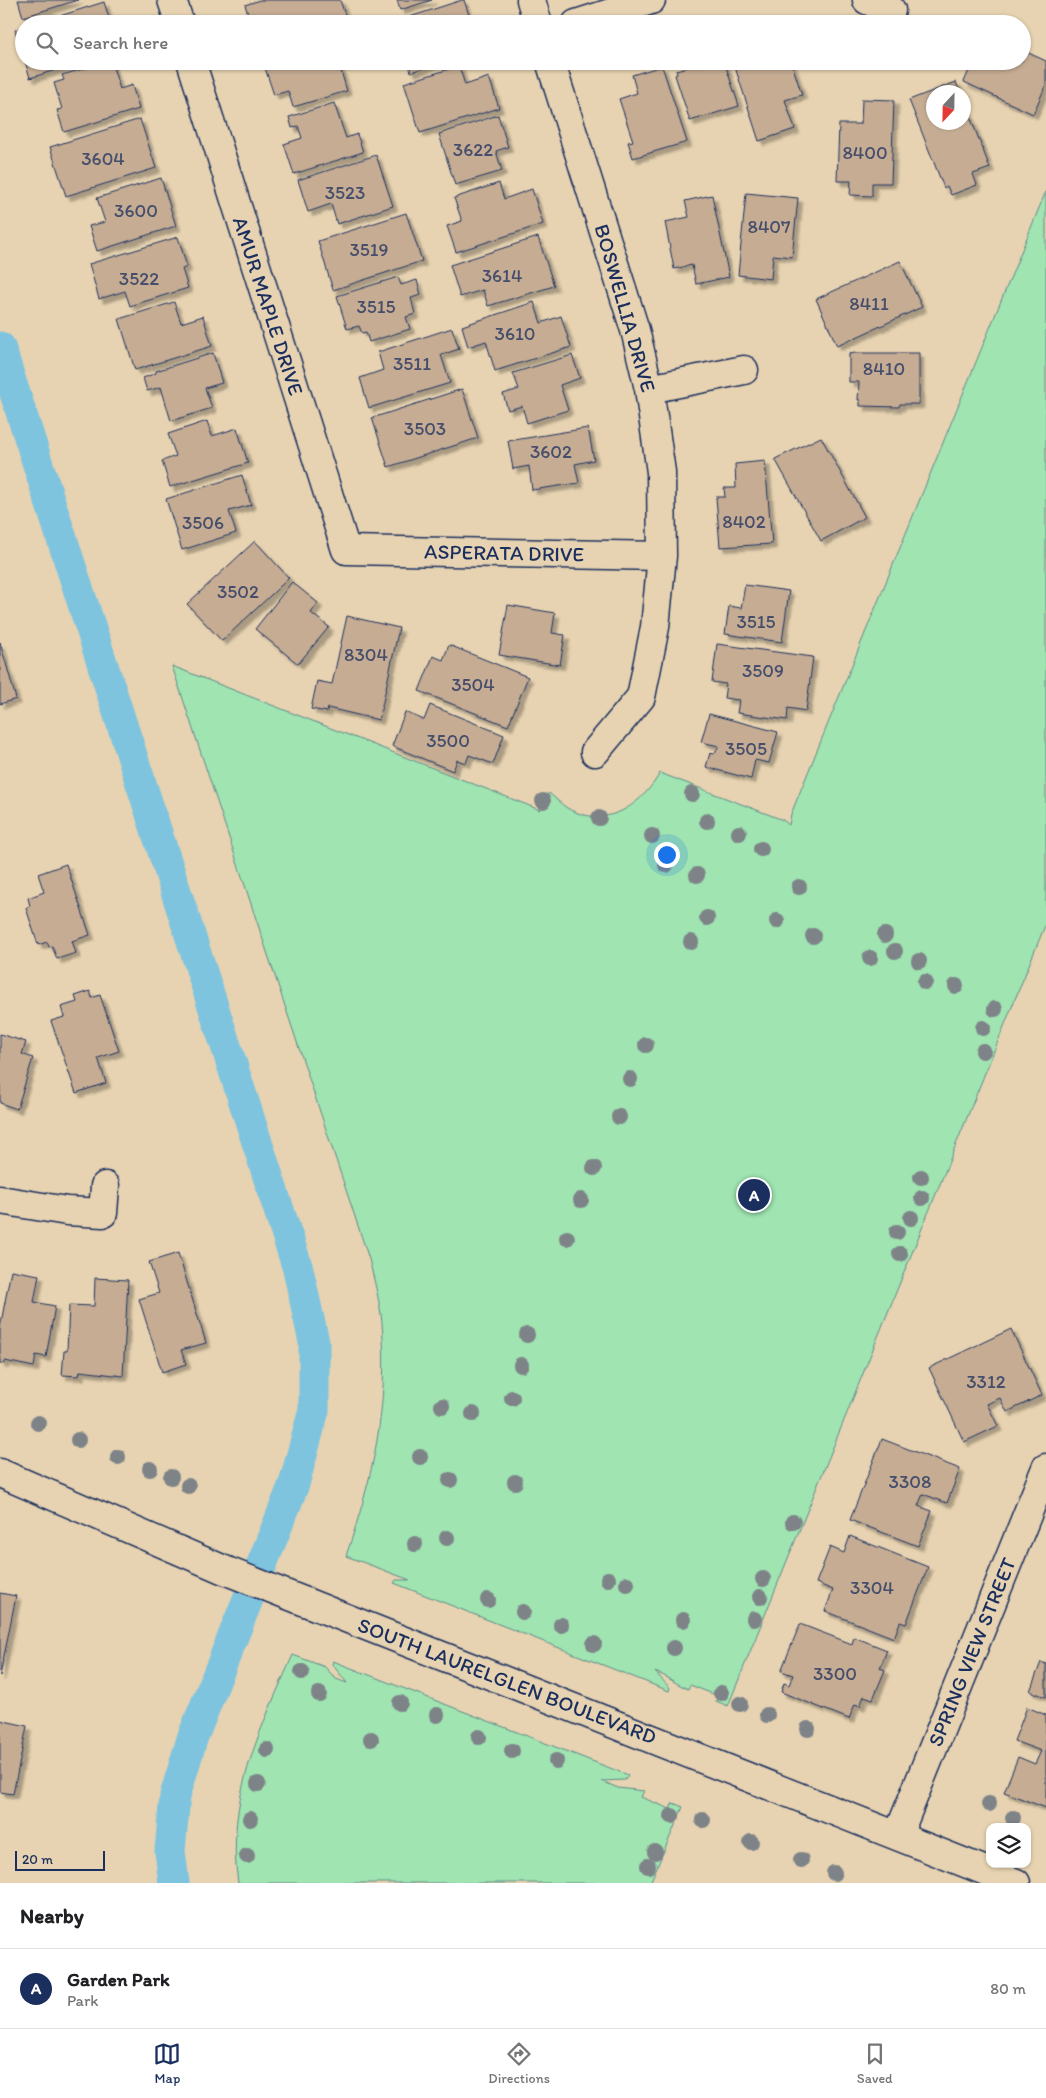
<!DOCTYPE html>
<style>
body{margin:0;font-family:Itim,sans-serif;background:#f2f2f2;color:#202124}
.controls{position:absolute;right:15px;bottom:15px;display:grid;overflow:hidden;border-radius:10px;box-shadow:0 1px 4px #0004}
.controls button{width:45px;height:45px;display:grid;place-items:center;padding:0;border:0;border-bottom:1px solid #e0e0e0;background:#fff;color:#202124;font:25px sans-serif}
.compass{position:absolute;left:926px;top:85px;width:45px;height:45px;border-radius:50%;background:#fff;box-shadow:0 1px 4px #0004;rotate:202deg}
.scale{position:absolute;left:15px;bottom:12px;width:90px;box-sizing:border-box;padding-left:5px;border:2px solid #1b2f5e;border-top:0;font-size:14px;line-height:18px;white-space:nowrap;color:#1b2f5e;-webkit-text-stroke:4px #e7d3b1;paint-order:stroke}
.you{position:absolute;left:666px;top:854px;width:18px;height:18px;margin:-12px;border:4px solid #fff;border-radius:50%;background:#1a73e8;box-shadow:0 0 0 8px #1a73e833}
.badge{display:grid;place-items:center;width:32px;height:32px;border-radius:50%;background:#1b2f5e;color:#fff;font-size:16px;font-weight:700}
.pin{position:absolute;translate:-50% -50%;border:2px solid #fff;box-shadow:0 1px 5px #0006}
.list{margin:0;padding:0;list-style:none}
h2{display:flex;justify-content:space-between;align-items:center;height:65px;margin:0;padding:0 20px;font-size:21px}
h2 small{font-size:16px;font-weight:400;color:#757577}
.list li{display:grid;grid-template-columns:32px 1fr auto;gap:15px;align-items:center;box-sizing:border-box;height:80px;padding:0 20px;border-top:1px solid #e0e0e0}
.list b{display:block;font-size:19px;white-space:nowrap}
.list p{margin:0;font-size:16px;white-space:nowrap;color:#757577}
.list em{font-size:16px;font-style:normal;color:#757577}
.icon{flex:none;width:28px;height:28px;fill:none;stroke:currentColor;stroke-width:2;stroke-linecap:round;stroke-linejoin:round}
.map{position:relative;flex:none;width:1046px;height:1883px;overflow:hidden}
.search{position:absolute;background:#fff;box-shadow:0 1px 4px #0004;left:15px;right:15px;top:15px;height:55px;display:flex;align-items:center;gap:12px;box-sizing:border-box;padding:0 18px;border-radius:28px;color:#757577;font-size:19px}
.sheet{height:145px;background:#fff}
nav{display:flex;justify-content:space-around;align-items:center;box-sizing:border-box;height:70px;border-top:1px solid #e0e0e0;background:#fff;font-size:14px;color:#757577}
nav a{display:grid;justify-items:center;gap:2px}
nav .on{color:#1b2f5e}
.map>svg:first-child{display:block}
.green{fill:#9fe4b1;stroke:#5d8a88}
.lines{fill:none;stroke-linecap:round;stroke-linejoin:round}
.canal{stroke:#7ec4df;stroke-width:31}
.building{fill:#c5ac93;stroke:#1b2f5e;filter:url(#shadow)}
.street-casing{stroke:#1b2f5e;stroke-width:31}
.secondary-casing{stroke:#1b2f5e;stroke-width:31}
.street{stroke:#e7d3b1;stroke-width:28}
.secondary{stroke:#e7d3b1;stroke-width:28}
.tree{fill:#7e8388}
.labels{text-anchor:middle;stroke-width:4;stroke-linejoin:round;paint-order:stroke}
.number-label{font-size:19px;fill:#464e6b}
.street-label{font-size:21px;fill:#1b2f5e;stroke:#e7d3b1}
</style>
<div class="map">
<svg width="1046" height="1883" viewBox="0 0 1046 1883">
<defs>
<filter id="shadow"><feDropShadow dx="4.5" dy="4.5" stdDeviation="1" flood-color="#0004"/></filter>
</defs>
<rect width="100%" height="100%" fill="#e7d3b1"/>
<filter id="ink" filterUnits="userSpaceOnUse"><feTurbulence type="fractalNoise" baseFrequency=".02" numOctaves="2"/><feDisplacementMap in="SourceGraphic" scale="10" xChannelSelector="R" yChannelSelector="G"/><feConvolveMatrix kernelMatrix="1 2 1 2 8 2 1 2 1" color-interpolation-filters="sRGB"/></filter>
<g filter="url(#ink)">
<path class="green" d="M1046,191V923L728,1706L716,1701L718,1696L690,1685L688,1689C676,1684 667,1676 655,1672L670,1688L669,1691L394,1583L396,1580H410L346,1556C373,1476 389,1409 382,1323C380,1302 374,1280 369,1259L172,666L540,810L546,796L549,793C555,798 561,804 567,808C606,830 641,806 660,773L783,820L789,825L791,814Z
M293,1655L325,1667L336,1679L347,1683L332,1664L333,1661L628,1775L625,1780L602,1781L618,1788L644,1791L641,1797L670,1809L673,1803L683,1807L650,1883H238C225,1800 261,1727 293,1655Z"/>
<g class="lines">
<path class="canal" d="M0,347L298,1269L314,1342V1410L294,1484L192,1739L175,1796L170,1851L174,1883"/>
</g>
<path class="building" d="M18,0H78L23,17Z
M260,0H340L348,24H249L251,23L245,5Z
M397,0H432L400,10Z
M464,0L472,24H388L462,0Z
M104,2L111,24H34Z
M24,27V58L15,30Z
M1022,50L1046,61V85L1033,114L964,82L973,61H1022Z
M25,61H84L30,78Z
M111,61L120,89L132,85L139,109L64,132L57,110L62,109L54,83L64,80L62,75Z
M338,61L347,91L293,107L288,91L274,95L263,62Z
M408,61H444L411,72Z
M717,61H724L739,106L690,121L675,75L677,74L676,70L701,63L702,66Z
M733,61H791L802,95L785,100L795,129L759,141Z
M459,66L465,85L489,77L499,108L420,133L404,83Z
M662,66L687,142L633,158L628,142L633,141L619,99L637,93L632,75Z
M956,82L960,92H934V122H964V101L990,168L973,174L977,185L951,195L947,186L944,188L909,100Z
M862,99L894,100L891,183H872V196L850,195L851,181H837L839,124H861Z
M334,103L346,138L357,134L363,152L294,174L284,144L302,138L298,126L292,128L289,117Z
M498,115L508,147L496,151L502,171L455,185L439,134Z
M140,119L156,168L66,196L50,147Z
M376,155L393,206L337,224L331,204L308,212L298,180Z
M161,178L176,226L97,251L89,226L105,222L97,198Z
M499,183L504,199L532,189L543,224L456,252L447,226L462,221L454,198Z
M746,193L798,198L792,257L773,255L771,279L738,275Z
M712,195L729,277L696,284L692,265L674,269L665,222L689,217L685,201Z
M406,213L422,261L333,290L318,241Z
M178,237L187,267L182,269L188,288L130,306L125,291L99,299L89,264Z
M538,237L554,286L488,306L483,290L460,297L450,265Z
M900,261L922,307L837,346L816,299Z
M398,277L401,285L417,280L421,295L411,298L415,314L406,317L410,329L369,342L366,332L362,333L359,326L347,329L337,296Z
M174,302L181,323L203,316L212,346L135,370L119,319Z
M534,302L541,323L561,316L571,347L495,371L486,341L468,347L462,326Z
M452,328L459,349L441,355L450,383L369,408L360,378L383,370L378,352Z
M213,353L222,383L205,388L212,408L171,421L161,387L147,391L143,378L156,373V371Z
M855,353H919V404H900L899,407L860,406V400H858L859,382H849V354Z
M572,355L580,378L560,385L568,410L527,423L522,406L508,410L503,394L519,389L513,373Z
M462,389L478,438L388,467L372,418Z
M207,421L212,436L237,428L248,463L170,487L162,461L176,456L168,434Z
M588,428L594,460L575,464L579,483L532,490L529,466L513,469L508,441Z
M821,437L865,517L821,541L775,459Z
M765,461L772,544L720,547L716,497H725L724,488H736L735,464Z
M242,475L251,505L229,511L236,533L182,550L166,499Z
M255,541L289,578L222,641L187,604Z
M292,582L318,603L311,613L329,627L298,664L255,629Z
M745,585L789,591L782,642L725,634L729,606L741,608Z
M508,605L555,613L552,633L565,635L560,665L499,655Z
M347,616L399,628L379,720L328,708L327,712L311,709L317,681L332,684Z
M0,642L16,699L0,704Z
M717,644L813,657L806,711L788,708L787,720L737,713L739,700L724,698L726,684L712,682Z
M449,645L528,677L508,726L419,691L433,656L443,660Z
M430,705L504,735L493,764L469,755L466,763L457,760L453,771L392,746L405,712L424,720Z
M709,714L778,732L769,763L755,760L751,779L706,767L710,753L714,754L719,746L701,742Z
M66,864L90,935L72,941L76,953L57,959L52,946L49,947L47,942L38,945L26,908L30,906L28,898L44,892L38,874Z
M90,991L92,998L100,995L119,1051L98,1058L106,1083L76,1093L51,1021L64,1017L61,1007L77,1002L75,996Z
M0,1034L26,1042L22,1054L33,1058L17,1109L0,1103Z
M178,1253L206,1343L181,1350L186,1364L162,1372L139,1299L159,1293L149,1262Z
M11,1270L39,1275L34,1302L55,1306L46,1357L36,1355L34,1367L5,1361L4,1364L0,1363V1328Z
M95,1278L128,1280L123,1376L80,1371L79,1376L62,1375L64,1351H67L69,1305L94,1306Z
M1011,1329L1042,1395L1007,1412L1000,1398L987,1404L998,1426L964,1442L929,1368Z
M882,1439L960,1469L947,1503L923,1494L918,1506L932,1511L918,1546L850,1520Z
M850,1536L928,1567L906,1624L900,1622L894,1638L825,1611L833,1590L816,1583L830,1547L844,1553Z
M0,1593L16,1596L0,1676Z
M800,1624L852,1644L854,1637L887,1650L880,1668L885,1670L873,1699L864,1696L860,1706L855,1704L849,1719L781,1692L784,1683L789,1685L793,1675L781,1671Z
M1041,1662L1046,1664V1697L1030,1691Z
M1027,1707L1046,1715V1808L1004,1792L1018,1757L1035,1764L1041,1751L1014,1741Z
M0,1720L27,1726L13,1794L0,1792Z"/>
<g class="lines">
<g class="street-casing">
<path id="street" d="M172,0L180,24
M531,0L538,24
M867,0L891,10
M576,24L651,0
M191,61L346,550L662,556
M550,61L635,330L649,389L661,472L662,556L655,627L641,697L595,752
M649,389L744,370
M0,1200L67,1211L103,1213L105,1186
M898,1835L1046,1468"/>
</g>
<g class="secondary-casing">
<path id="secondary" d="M0,1473L222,1569L1016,1883"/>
</g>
<use href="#street" class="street"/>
<use href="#secondary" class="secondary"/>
</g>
<g class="tree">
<circle cx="692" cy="794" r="8"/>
<circle cx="543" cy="801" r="8"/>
<circle cx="599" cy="818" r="8"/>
<circle cx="707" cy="821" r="8"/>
<circle cx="739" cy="833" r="8"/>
<circle cx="652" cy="836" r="8"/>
<circle cx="761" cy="849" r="8"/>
<circle cx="666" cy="865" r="8"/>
<circle cx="697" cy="875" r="8"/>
<circle cx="799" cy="887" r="8"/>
<circle cx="707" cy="918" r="8"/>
<circle cx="777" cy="921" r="8"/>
<circle cx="885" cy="935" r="8"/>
<circle cx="813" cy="936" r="8"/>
<circle cx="691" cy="942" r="8"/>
<circle cx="895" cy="951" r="8"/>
<circle cx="870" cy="958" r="8"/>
<circle cx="919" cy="961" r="8"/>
<circle cx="925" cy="982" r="8"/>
<circle cx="956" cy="986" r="8"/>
<circle cx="995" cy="1009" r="8"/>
<circle cx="983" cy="1028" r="8"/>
<circle cx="646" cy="1045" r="8"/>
<circle cx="983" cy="1051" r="8"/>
<circle cx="630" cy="1079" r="8"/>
<circle cx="619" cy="1117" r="8"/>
<circle cx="594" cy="1168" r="8"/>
<circle cx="921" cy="1177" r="8"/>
<circle cx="922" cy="1198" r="8"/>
<circle cx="581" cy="1200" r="8"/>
<circle cx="911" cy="1218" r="8"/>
<circle cx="897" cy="1232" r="8"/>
<circle cx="567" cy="1238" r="8"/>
<circle cx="900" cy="1254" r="8"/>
<circle cx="527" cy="1335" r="8"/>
<circle cx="521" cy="1365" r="8"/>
<circle cx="512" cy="1398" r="8"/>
<circle cx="442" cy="1406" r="8"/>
<circle cx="473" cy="1414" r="8"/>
<circle cx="38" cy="1423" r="8"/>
<circle cx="78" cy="1440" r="8"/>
<circle cx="118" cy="1457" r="8"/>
<circle cx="420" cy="1457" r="8"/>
<circle cx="150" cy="1469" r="8"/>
<circle cx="171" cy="1477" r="8"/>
<circle cx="450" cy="1480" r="8"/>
<circle cx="515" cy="1482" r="8"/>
<circle cx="188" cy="1486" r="8"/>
<circle cx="793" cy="1522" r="8"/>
<circle cx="447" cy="1538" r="8"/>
<circle cx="415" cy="1544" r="8"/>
<circle cx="608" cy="1579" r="8"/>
<circle cx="763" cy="1579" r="8"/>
<circle cx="627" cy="1584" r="8"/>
<circle cx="760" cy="1597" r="8"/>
<circle cx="488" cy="1600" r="8"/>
<circle cx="523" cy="1612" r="8"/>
<circle cx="754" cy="1619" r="8"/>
<circle cx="683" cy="1620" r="8"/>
<circle cx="561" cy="1625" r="8"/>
<circle cx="594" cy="1644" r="8"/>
<circle cx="674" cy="1648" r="8"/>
<circle cx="302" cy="1672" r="8"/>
<circle cx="721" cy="1693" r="8"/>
<circle cx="319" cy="1694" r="8"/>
<circle cx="400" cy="1703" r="8"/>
<circle cx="740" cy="1704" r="8"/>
<circle cx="437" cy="1715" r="8"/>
<circle cx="767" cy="1715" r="8"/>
<circle cx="808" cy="1729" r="8"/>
<circle cx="479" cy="1737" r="8"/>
<circle cx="371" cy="1739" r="8"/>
<circle cx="267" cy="1750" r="8"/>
<circle cx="512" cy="1751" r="8"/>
<circle cx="556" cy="1761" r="8"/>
<circle cx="258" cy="1784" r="8"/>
<circle cx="989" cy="1804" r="8"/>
<circle cx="672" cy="1816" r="8"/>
<circle cx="1013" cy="1818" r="8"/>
<circle cx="250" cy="1819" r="8"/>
<circle cx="703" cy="1820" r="8"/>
<circle cx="751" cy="1842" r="8"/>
<circle cx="655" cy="1852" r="8"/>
<circle cx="247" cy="1856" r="8"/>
<circle cx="801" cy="1860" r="8"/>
<circle cx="648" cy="1866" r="8"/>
<circle cx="834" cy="1873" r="8"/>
</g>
</g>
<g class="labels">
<g class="number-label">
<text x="473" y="156">3622</text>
<text x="865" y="159">8400</text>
<text x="103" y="165">3604</text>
<text x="345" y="199">3523</text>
<text x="136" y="217">3600</text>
<text x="769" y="233">8407</text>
<text x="369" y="256">3519</text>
<text x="502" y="282">3614</text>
<text x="139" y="285">3522</text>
<text x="869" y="310">8411</text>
<text x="376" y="313">3515</text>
<text x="515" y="340">3610</text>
<text x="412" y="370">3511</text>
<text x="884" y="375">8410</text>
<text x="425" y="435">3503</text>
<text x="551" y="458">3602</text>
<text x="744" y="528">8402</text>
<text x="203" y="529">3506</text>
<text x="238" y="598">3502</text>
<text x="756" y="628">3515</text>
<text x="366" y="661">8304</text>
<text x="763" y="677">3509</text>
<text x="473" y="691">3504</text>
<text x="448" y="747">3500</text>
<text x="746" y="755">3505</text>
<text x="986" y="1388">3312</text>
<text x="910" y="1488">3308</text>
<text x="872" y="1594">3304</text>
<text x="835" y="1680">3300</text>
</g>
<g class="street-label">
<text transform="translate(268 306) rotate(72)" y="7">AMUR MAPLE DRIVE</text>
<text transform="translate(625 308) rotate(74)" y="7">BOSWELLIA DRIVE</text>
<text transform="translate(504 553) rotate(1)" y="7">ASPERATA DRIVE</text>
<text transform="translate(972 1652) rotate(-68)" y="7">SPRING VIEW STREET</text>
<text transform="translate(507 1681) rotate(21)" y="7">SOUTH LAURELGLEN BOULEVARD</text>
</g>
</g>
</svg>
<div class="controls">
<button><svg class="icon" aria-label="layers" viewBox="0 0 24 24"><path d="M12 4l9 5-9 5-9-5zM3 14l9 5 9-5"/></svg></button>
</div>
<svg class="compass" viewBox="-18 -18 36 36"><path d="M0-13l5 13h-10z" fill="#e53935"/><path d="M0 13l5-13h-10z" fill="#757577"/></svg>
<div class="scale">20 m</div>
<div class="you"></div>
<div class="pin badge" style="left:754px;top:1195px">A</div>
<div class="search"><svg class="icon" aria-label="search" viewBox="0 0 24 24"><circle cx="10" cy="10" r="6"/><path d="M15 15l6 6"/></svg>Search here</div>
</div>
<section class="sheet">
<h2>Nearby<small></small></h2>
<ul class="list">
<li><span class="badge">A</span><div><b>Garden Park</b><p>Park</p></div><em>80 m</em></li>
</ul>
</section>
<nav>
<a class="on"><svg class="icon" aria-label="map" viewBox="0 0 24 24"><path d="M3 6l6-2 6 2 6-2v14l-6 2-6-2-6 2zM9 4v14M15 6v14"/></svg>Map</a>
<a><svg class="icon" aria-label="directions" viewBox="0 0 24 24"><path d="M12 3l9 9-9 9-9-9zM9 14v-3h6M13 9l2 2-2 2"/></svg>Directions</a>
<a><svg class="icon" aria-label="saved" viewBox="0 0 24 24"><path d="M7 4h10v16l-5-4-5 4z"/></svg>Saved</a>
</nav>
